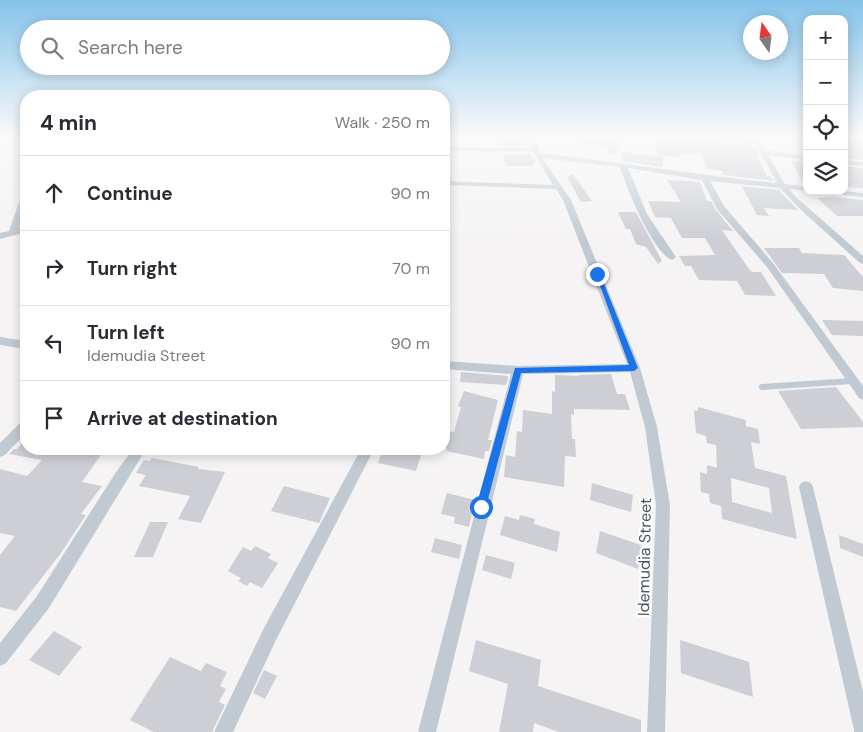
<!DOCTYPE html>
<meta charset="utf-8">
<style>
body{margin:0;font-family:"DM Sans",sans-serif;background:#f2f2f3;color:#2b2b33}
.controls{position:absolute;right:15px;top:15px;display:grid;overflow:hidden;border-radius:10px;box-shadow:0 2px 12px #0003}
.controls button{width:45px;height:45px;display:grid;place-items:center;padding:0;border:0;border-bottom:1px solid #e1e1e2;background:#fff;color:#2b2b33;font:25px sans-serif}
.compass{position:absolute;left:743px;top:15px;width:45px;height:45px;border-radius:50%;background:#fff;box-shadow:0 2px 12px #0003;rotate:346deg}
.stop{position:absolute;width:15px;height:15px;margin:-11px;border:4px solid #1a73e8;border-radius:50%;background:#fff}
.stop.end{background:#1a73e8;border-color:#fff;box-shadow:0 1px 5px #0008}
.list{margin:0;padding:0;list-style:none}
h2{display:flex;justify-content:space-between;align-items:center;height:65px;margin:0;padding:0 20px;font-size:21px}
h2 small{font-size:16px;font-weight:400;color:#7c7c81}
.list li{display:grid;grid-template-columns:32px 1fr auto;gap:15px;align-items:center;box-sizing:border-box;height:75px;padding:0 20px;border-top:1px solid #e1e1e2}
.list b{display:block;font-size:19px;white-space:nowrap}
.list p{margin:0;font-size:16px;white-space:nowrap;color:#7c7c81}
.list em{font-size:16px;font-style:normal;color:#7c7c81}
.icon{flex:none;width:28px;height:28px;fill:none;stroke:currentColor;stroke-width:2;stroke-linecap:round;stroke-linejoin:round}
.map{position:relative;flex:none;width:863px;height:732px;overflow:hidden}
.search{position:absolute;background:#fff;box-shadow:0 2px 12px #0003;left:20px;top:20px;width:430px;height:55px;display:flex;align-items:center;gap:12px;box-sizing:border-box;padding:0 18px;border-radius:28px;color:#7c7c81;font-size:19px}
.panel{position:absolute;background:#fff;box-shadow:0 2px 12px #0003;left:20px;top:90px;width:430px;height:365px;border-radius:20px}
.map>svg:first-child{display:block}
.building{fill:#cdcfd5;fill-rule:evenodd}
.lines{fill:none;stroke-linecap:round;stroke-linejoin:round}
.service{stroke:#c1cad2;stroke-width:6}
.minor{fill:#c1cad2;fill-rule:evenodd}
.route{fill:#1a73e8}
.labels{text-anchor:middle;stroke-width:4.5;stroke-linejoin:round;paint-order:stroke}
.street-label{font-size:16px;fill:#4a5661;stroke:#fff}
</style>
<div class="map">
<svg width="863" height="732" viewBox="0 0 863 732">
<rect width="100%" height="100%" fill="#f5f3f3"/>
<path class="building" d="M499,138H520L526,146H501Z
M581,138H620L615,155L606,154L608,147L580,144Z
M656,138H713L718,142L755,146L760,156H757L767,176H770L774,181L723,175L722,171L707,169L702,155L679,153L680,157L657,155Z
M844,138H859L863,142V160L844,158Z
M622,152L663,157V167L621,161Z
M503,154H530L536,163H533L534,166H506Z
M790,160L807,162V185H805Z
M844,166L863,168V188L847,187L844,184Z
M573,174L592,201L581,202L567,177Z
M667,180L700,182L707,201H711L716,210L733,231L722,230L749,269L752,272H761L776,296L745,295L737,281L699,280L691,266H685L679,256L715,255L705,238H682L671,218L655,217L648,201L681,202Z
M742,186L779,190L798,210L764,208L769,216L757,215Z
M832,197L863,200V216H837L817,198Z
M618,212H636L662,261L658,264L646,247L636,244L630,229H626Z
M764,248H799L802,253L844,255L863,277V291L833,288L824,274L782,273Z
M822,320L863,321V336L832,335Z
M461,372L508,376V379L506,385L460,382Z
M611,374L617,394H625L630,410L574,409V415L571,414L572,439H575L576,457L565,456L564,487L504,477L506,455L515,457L517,431L522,432L523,410L552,414V391L555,392V375L579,376V375Z
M836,387L863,422V427L801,429L778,391Z
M464,391L498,400L488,440H492L489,451H485L484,459L446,451L447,448L444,447L447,431L454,432L461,407L458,406Z
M698,407L746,420V426L758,429L760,444L751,442L755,468L786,476L797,539L722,519L721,506L710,503L709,494L701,492L700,472L707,474V465L717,468L716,445L707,443L706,436L696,433L694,410L698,411ZM731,478L769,488L772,513L732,502Z
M26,439V449H105L82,482L102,486L81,514L86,515L61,553L16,611L0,607V555L15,536L0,533V469L27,476L42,460L9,454L14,449H17Z
M383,449H423L416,471L378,463Z
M152,458L199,467L198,469L225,472L201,523L178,519L190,496L139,486L146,475L136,473L144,460L150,461Z
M592,483L633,495L631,512L590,500Z
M284,486L330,498L319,523L271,511Z
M447,493L475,500L469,527L454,523L455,517L441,514Z
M520,515L535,519L534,524L560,532L557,552L500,535L505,516L519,520Z
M150,522H168L153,557H134Z
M600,531L641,545L638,569L596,553Z
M839,535L863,544V557L840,548Z
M435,538L462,545L459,559L431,552Z
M255,546L271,554L268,558L278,563L262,588L250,582L247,586L238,581L241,578L228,571L243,547L251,551Z
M486,555L515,563L511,579L482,570Z
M54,631L82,647L59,676L29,660Z
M476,640L541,660L538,686L641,720V732H559L534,723L533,732H499L508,684L469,671Z
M680,640L749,662L753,697L681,673Z
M170,657L201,671L206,663L227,672L220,686L226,689L219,702L225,705L212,732H154L130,720Z
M264,670L277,676L265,699L253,693Z"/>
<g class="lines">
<path class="service" d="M762,387L852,381"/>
<path class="minor" d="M531,138H537L540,153C619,162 698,175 777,183L756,144L718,140L715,138L754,140L753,138H759L766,150L807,156V160L768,155L785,184L807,187V191L789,189L796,197L863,256V264L860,263L800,209L780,188L710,181L724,206L773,263L863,386V400L859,398L767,267L717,209L702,180L628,168L647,214L676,257L672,260C653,253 626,187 620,167L542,158L571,200L640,368L657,427L670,505L665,732H647L656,505L645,427L630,372L523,374L436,732H418L511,374L444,369V361L518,366L627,364L563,200L556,189L444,185V181L553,185L533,152L444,151V147L532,148Z
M844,160L863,162V166L844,164Z
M23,191H26V204L19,228L26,227V232L0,239V233L9,231Z
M824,191H844L863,193V197L828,193Z
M0,337L26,341V349L0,345Z
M26,420V433L5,455L0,457V443L22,421Z
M133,449H146L49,608L6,663L0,666V643L37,596L116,472Z
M361,449H374L276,640L233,732H214L264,628Z
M806,481L811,483L813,487L863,692V732H854V730L799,487L801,483Z"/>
</g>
<linearGradient id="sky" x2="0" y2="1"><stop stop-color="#85c3ea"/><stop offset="0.57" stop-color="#fafafa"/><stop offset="1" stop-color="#fafafa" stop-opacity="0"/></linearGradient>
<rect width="863" height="240" fill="url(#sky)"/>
<path class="route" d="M595,272L600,274L638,368L634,371L521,373L486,507L485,510H478L476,507L515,368L629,365Z"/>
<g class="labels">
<g class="street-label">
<text transform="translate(644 557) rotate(-89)" y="6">Idemudia Street</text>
</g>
</g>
</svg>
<div class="controls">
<button>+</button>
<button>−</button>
<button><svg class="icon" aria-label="locate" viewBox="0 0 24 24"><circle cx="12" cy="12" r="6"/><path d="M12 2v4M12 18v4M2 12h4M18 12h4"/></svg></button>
<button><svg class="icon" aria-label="layers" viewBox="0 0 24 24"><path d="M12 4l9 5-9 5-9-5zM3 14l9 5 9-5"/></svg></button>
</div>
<svg class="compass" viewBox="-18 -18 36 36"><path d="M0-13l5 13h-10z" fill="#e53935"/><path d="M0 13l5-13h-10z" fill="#7c7c81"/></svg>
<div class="stop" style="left:481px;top:507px"></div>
<div class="stop end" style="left:597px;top:274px"></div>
<div class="search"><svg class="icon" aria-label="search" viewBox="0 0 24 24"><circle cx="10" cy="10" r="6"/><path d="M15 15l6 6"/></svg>Search here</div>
<section class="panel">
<h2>4 min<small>Walk · 250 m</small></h2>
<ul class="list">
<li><svg class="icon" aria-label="ahead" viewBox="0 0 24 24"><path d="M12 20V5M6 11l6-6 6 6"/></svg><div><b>Continue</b></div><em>90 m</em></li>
<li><svg class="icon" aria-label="right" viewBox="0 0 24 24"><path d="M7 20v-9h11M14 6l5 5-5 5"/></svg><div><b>Turn right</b></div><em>70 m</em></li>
<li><svg class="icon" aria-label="left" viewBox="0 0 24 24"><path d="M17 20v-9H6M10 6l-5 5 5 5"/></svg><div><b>Turn left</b><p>Idemudia Street</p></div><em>90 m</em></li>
<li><svg class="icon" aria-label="arrive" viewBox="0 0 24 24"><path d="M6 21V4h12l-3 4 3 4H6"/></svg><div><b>Arrive at destination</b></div></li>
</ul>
</section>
</div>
